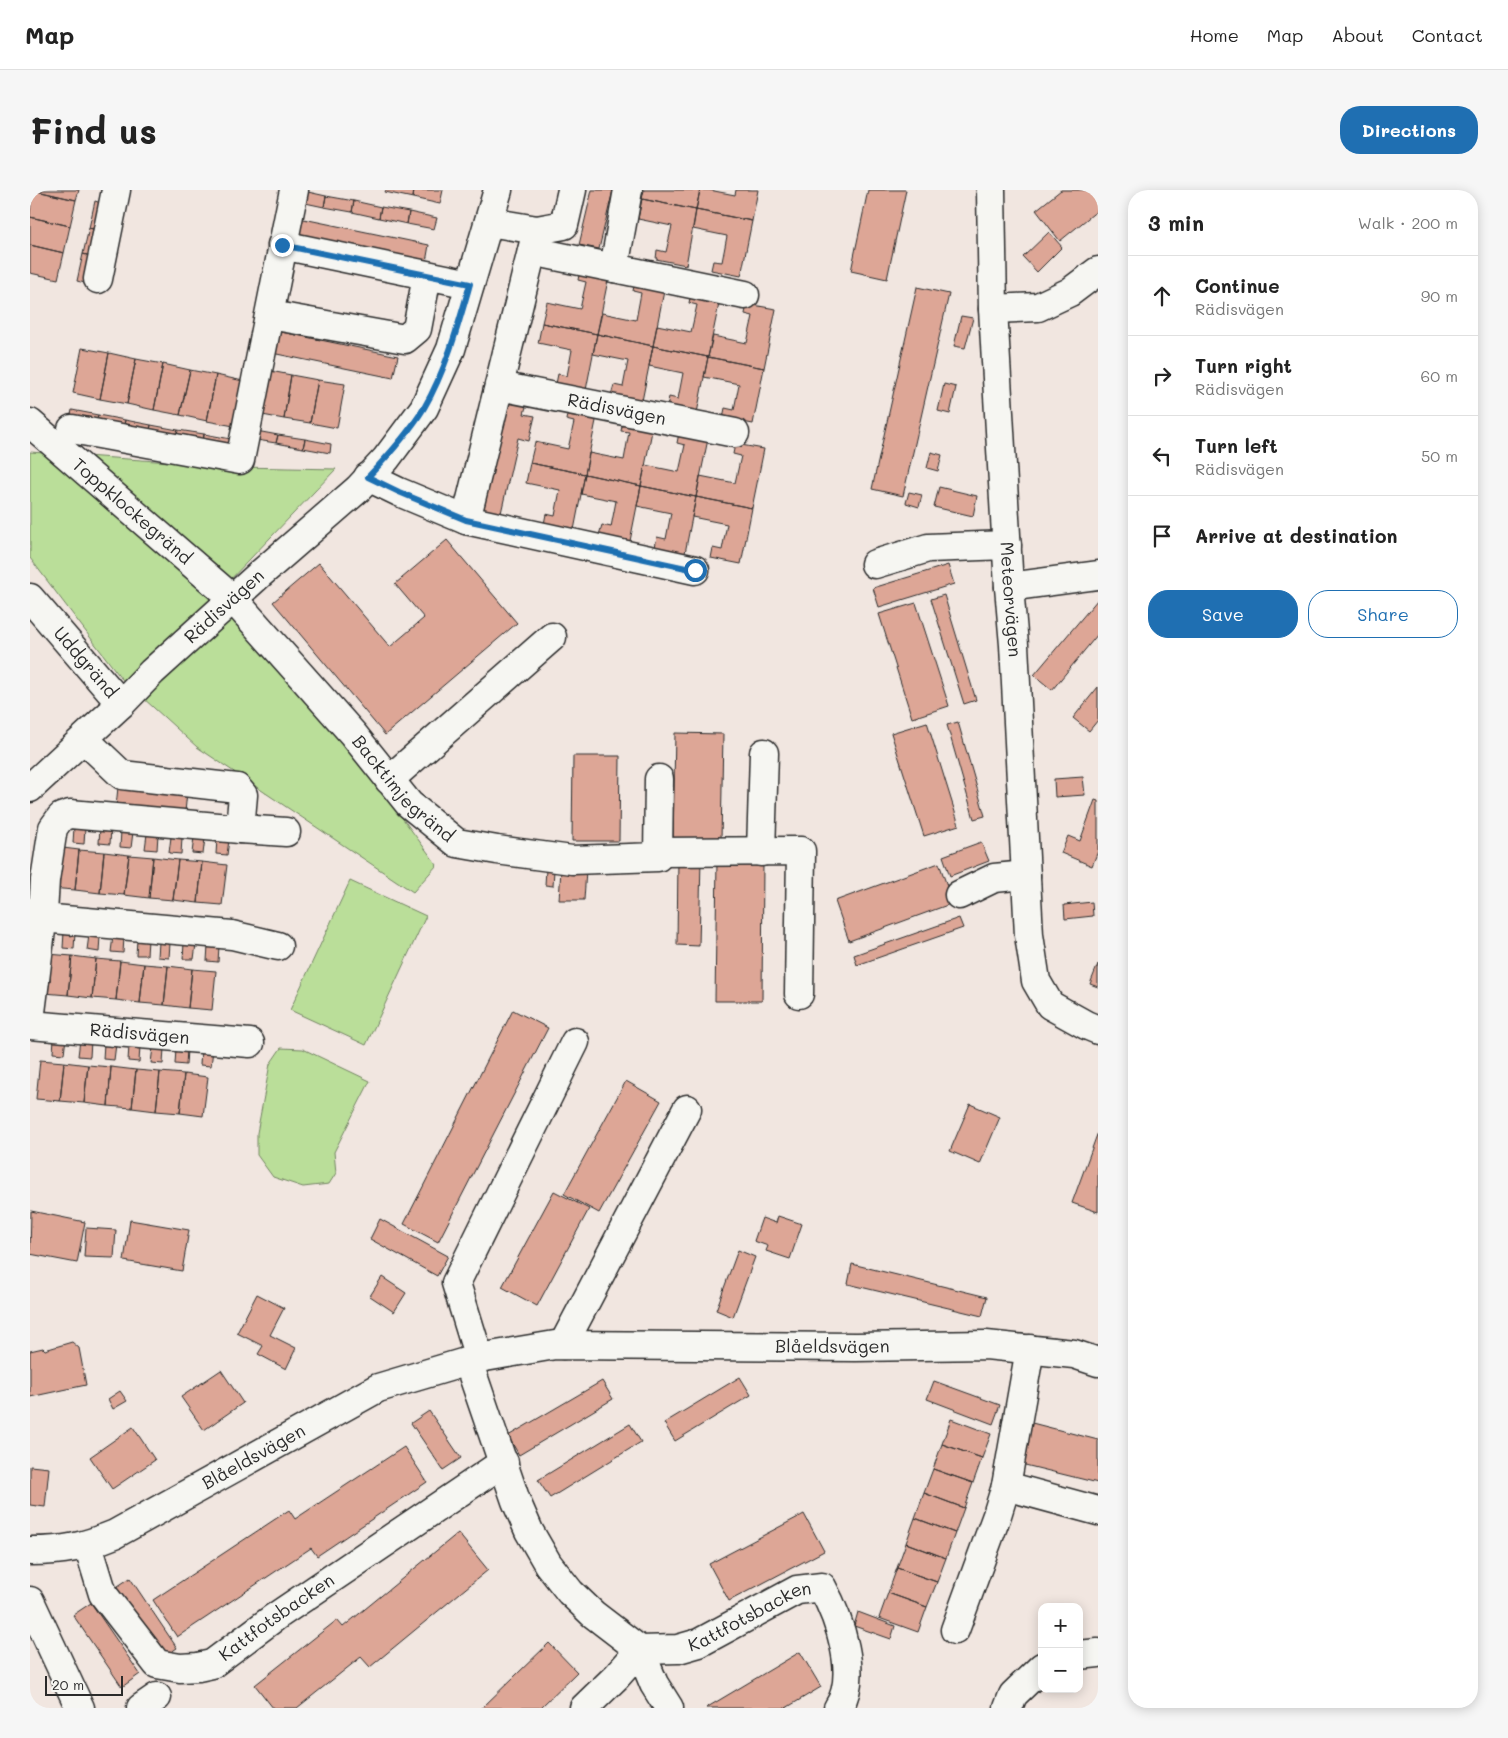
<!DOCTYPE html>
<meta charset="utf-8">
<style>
body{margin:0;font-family:Mali,sans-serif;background:#f6f6f6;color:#222}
.controls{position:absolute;right:15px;bottom:15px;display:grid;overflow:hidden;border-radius:10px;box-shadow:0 2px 12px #0003}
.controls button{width:45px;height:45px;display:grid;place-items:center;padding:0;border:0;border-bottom:1px solid #e0e0e0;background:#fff;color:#222;font:25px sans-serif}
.scale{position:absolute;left:15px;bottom:12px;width:78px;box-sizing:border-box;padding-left:5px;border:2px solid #2b2b2b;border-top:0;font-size:14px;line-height:18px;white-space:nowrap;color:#2b2b2b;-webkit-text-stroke:4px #f6f6f2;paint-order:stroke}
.stop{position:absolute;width:15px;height:15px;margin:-11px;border:4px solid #1f6fb2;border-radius:50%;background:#fff}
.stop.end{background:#1f6fb2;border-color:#fff;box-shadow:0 1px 5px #0008}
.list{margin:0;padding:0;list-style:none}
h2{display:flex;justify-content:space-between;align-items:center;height:65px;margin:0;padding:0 20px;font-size:21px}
h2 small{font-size:16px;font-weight:400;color:#767676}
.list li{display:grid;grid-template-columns:32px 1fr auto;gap:15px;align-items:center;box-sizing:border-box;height:80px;padding:0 20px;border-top:1px solid #e0e0e0}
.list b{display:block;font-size:19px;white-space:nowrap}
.list p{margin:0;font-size:16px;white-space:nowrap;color:#767676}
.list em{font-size:16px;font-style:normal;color:#767676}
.actions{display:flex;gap:10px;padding:15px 20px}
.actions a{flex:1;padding:11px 0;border:1px solid #1f6fb2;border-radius:20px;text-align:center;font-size:18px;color:#1f6fb2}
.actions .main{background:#1f6fb2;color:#fff}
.icon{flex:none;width:28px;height:28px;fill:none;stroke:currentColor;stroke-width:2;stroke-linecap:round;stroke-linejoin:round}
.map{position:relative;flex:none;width:1068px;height:1518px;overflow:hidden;border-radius:20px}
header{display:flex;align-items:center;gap:30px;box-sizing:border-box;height:70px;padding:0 25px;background:#fff;border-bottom:1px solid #e0e0e0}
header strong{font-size:24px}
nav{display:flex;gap:28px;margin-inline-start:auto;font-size:18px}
.intro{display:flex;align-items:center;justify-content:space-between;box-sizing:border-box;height:120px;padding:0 30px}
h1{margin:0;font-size:35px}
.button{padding:12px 22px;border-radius:20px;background:#1f6fb2;color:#fff;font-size:18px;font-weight:700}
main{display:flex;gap:30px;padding:0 30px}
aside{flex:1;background:#fff;border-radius:20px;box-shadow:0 2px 12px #0003}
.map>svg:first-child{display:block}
.green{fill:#bade99;stroke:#728462}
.building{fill:#dda696;stroke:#2b2b2b}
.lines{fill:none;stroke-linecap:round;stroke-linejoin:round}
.minor-casing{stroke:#2b2b2b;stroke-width:31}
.minor{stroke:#f6f6f2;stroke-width:28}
.route{stroke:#1f6fb2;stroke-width:6}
.labels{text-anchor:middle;stroke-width:4.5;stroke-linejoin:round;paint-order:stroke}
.street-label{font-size:18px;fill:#2b2b2b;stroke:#f6f6f2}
</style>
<header>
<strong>Map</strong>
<nav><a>Home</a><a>Map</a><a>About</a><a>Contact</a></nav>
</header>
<div class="intro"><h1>Find us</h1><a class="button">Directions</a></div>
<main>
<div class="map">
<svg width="1068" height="1518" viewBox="0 0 1068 1518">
<rect width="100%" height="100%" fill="#f1e6e0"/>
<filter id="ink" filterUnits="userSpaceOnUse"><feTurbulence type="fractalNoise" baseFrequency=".02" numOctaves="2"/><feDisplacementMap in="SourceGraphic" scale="10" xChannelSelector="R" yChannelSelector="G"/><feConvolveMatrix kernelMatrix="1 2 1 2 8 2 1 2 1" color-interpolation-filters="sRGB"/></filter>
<g filter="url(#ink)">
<path class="green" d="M0,262L209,277L306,279L198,392L407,675L383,702L167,557L91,488L0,368Z
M320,691L396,726L336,855L260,820Z
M251,858L273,859L340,891L304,962L306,983L299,994L273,997L243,987L227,965V943L240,874Z"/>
<path class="building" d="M2,0L46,10L40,36L0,27Z
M3,0H49L46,10Z
M269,0L296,6L294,17L266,11Z
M356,0H384L383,8L355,2Z
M384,0H413L410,14L383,8Z
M562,0H583L569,59L549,55Z
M614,0H670L666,20L612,9Z
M670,0H679L705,5L706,0H728L722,31L666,20Z
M838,0H876L857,89L821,81Z
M1031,0H1068V20L1030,51L1006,20Z
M296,6L324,11L322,22L294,17Z
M612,9L666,20L656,75L626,69L627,60L636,62L642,36L608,29Z
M65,11L74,14L67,40L59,38Z
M324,11L351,17L349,28L322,22Z
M351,17L379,22L377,34L349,28Z
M666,20L722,31L711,86L681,80L683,71L692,72L697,46L663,39Z
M379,22L407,28L404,39L377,34Z
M0,27L40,36L34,63L0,55Z
M264,27L399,55L396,72L260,44Z
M59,38L67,40L61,66L53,64Z
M1019,42L1032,57L1007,82L993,67Z
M0,55L34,63L28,89L0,83Z
M53,64L61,66L55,93L47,91Z
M550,80L579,85L567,144L512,133L517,112L550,119L556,92L548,90Z
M605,91L635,96L623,156L567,144L572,123L606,130L611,103L603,101Z
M887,97L919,104L873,306L842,299Z
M661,103L690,109L678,167L623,156L627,135L661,142L667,115L659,113Z
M717,114L746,119L734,178L678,167L683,146L717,153L723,126L715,124Z
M931,126L943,128L935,158L924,156Z
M512,133L567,144L556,200L526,194L528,184L537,186L542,160L508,153Z
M242,140L368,166L363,188L237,162Z
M567,144L623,156L612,211L581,205L584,195L593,197L598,171L563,164Z
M623,156L678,167L667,223L637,217L639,207L648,209L653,183L619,176Z
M52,158L79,163L70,209L43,203Z
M79,163L106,169L97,214L70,209Z
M678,167L734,178L723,234L693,228L695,218L704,220L709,194L674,187Z
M106,169L133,174L124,220L97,214Z
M133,174L160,180L150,225L124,220Z
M160,180L186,185L177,231L150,225Z
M235,180L261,185L254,229L227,224Z
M186,185L213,191L204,236L177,231Z
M261,185L288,190L280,233L254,229Z
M288,190L315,194L307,238L280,233Z
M914,194L926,197L920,224L908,221Z
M478,204L498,209L494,224L505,226L499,251L488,248L471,323L452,319Z
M42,220L68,225L66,235L40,230Z
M538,220L567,226L555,284L500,273L505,252L538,259L544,232L536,230Z
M68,225L95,230L93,240L66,235Z
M95,230L121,235L119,245L93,240Z
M593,231L623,236L611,296L555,284L559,263L594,270L599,242L591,241Z
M121,235L148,240L146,249L119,245Z
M148,240L174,244L173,254L146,249Z
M221,240L248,245L246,253L220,249Z
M649,243L678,249L666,307L611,296L615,275L649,282L655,255L647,253Z
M174,244L201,249L199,259L173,254Z
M248,245L275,249L273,258L246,253Z
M275,249L301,254L300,263L273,258Z
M705,254L734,259L722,318L666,307L670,286L705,293L711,266L703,264Z
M901,262L912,265L908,281L897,278Z
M500,273L555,284L544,340L514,334L516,324L525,326L530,300L496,293Z
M555,284L611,296L600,351L569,345L572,335L581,337L586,311L551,304Z
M611,296L666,307L655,363L625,357L627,347L636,349L641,323L607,316Z
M909,297L947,306L943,326L904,317Z
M879,302L892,305L889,317L876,313Z
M666,307L722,318L711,374L681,368L683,358L692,360L697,334L662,327Z
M417,350L487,433L355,545L243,412L289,373L360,457L394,428L365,394Z
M918,375L924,394L849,417L843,398Z
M914,405L946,510L934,514L901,409Z
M1068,409V444L1022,500L1004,485Z
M886,413L919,516L882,528L849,424Z
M1068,497V530L1059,541L1043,528Z
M897,532L929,635L894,646L861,543Z
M928,532L955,626L944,629L917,535Z
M645,543L693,544L691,650L643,649Z
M543,566H590L589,651H542Z
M1053,587L1055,605L1025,607L1024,589Z
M88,597L157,602L155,622L86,617Z
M1065,610L1068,611V661L1062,676L1031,663L1038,646L1050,651Z
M44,637L55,638L54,654L43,653Z
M70,637L81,638L80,654L69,653Z
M91,641L103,642L101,658L90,657Z
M117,644H128L127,660L115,659Z
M141,647L152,648L151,664L139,663Z
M164,647L175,648L173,664L162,663Z
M187,649L199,650L197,665L186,664Z
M951,652L959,671L920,686L913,666Z
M25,657L49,660L45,700L20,698Z
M49,660L74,662L70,703L45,700Z
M74,662L99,665L94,705L70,703Z
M99,665L123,667L119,708L94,705Z
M123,667L148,670L143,710L119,708Z
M648,668L671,669L669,756L647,755Z
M148,670L172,672L168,713L143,710Z
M687,670H733L732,811H685Z
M172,672L197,675L192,715L168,713Z
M909,673L923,713L819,751L805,711Z
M516,679L524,680L523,696L515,695Z
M531,679L556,680L554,710H529Z
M1062,712L1063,726L1035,729L1034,715Z
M929,728L933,738L827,775L824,765Z
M34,742L45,743L44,759L33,758Z
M59,745L70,746L69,762L57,760Z
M83,746L94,747L93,763L81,762Z
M107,749L118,750L117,765H106Z
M129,752L140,753L139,768L128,767Z
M154,753L166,754L164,769H153Z
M178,755L189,756L188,772L177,771Z
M18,764L42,766L38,805L14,803Z
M42,766L66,769L62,808L38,805Z
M66,769L90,771L86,810L62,808Z
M90,771L114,774L110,813L86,810Z
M114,774L138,776L134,815L110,813Z
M1068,774V797L1060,794Z
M138,776L162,779L158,818L134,815Z
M162,779L186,781L182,820L158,818Z
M483,820L518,838L408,1052L374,1034Z
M24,848H36L34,864L23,863Z
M50,850L61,851L60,867L48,866Z
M74,853L86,854L84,870L73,869Z
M99,855L110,856L109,872L98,871Z
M123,857L134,858L133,874L121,873Z
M146,859H157L156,875L145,874Z
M171,859L183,860L181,876L170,875Z
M10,870L34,872L30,911L6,909Z
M34,872L58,875L54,913L30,911Z
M58,875L81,877L78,916L54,913Z
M81,877L106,880L102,918L78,916Z
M106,880L130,882L126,921L102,918Z
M130,882L154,884L150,923L126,921Z
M154,884L178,887L173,926L150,923Z
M596,891L631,911L569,1023L534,1004Z
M940,914L970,927L950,974L920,961Z
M1068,942V1022L1042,1013Z
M524,1001L559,1019L507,1116L472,1097Z
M1,1021L55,1032L47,1073L0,1064Z
M748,1026L772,1034L760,1069L736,1061L738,1056L724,1051L732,1028L746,1033Z
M350,1029L418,1066L407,1086L340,1049Z
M100,1030L159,1040L152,1081L94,1071Z
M56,1038L86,1040L84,1068L54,1067Z
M708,1060L725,1067L703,1127L686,1120Z
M822,1074L957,1107L952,1126L818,1094Z
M352,1087L376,1103L364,1122L340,1106Z
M227,1104L254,1118L240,1145L266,1158L256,1179L228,1164L233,1156L207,1143Z
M42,1152L49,1158L56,1195L0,1207V1161L13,1158L15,1160Z
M191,1180L213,1213L174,1240L151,1207Z
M710,1187L721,1205L645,1251L634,1233Z
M572,1191L583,1209L489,1265L478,1246Z
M904,1191L970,1215L963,1234L897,1209Z
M90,1201L97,1211L83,1219L78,1209Z
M399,1221L431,1268L413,1280L381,1233Z
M921,1229L961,1244L952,1268L912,1254Z
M1002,1233L1068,1250V1293L991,1274Z
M600,1234L611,1252L520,1308L508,1290Z
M103,1237L125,1270L82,1299L60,1267Z
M912,1254L952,1268L943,1293L903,1279Z
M374,1257L397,1292L287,1366L281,1358L147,1447L123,1410L259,1320L265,1329Z
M0,1276L19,1278L15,1317L0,1315Z
M903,1279L943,1293L934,1318L894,1303Z
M894,1303L934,1318L925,1343L885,1328Z
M774,1324L794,1361L699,1411L679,1374Z
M885,1328L925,1343L916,1368L876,1353Z
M428,1343L458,1380L340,1477L331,1467L267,1518H243L225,1495L307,1430L313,1437Z
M876,1353L916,1368L907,1392L867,1378Z
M867,1378L907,1392L897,1417L858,1403Z
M100,1388L147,1458L129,1470L82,1400Z
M858,1403L897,1417L888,1442L849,1428Z
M61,1413L110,1484L92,1497L43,1425Z
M828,1422L865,1436L861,1449L824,1436Z
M519,1453L547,1482L510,1518H452Z
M770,1462L791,1497L756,1518H676Z"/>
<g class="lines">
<g class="minor-casing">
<g id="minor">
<path id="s1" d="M961,0L963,119L979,397L984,455L999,745L1006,791L1020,815L1056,835L1068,840"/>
<path d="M459,32L507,40"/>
<path d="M252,55L440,94"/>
<path d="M502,61L715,105"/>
<path d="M584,78L598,0"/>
<path d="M68,89L86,0"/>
<path d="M963,119L1008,117L1040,102L1068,81"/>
<path d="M240,125L375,149L387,139L397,86"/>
<path id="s2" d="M469,196L705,243"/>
<path id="s3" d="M0,233L203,409L323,544L379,614L427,653L467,660L542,670L628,667L629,589"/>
<path d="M42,239L210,270L264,0"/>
<path d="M338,287L369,302L436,330L507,40L534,35L542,0"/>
<path d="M436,330L665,380"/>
<path d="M845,374L898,358L977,355"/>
<path d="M979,397L1068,385"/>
<path id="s4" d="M0,408L91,514"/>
<path d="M359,590L522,447"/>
<path id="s5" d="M0,598L91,514L122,482L229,385L328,299L356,269L394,218L421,159L468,0"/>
<path d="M210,639L256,642"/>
<path d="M628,662L771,661L769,804"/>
<path d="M731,662L734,563"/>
<path d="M929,705L964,688L996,685"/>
<path d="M0,722L13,723L5,790H0"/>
<path d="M13,723L15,690L23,638L31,627L40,624L210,639L213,605L207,598L92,585L54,549"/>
<path d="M12,728L202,745L248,756"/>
<path d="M0,830L5,790"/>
<path id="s6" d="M0,835L220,853"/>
<path d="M533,1155L657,919"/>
<path d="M449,1168L426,1093L545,852"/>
<path d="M438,1171L486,1311L499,1341L518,1374L540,1402L563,1424L610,1460L624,1494L639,1518"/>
<path d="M976,1296L1068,1321"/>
<path id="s7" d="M58,1355L73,1404L127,1474L150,1478L168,1477L182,1474L245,1427L474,1272"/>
<path id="s8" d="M0,1361C35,1361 53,1357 85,1344L348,1198L449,1168L525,1155L826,1157L956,1155L1044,1164L1068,1172"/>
<path d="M0,1411L50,1518"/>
<path d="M925,1440L967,1325L976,1296L1000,1159"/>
<path d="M1049,1465L1068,1463"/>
<path d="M111,1518L127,1507"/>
<path id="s9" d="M554,1518L587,1486L610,1460L648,1459L669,1453L767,1400L792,1397C809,1428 830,1486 808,1518"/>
<path d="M978,1518L983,1505L1012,1477"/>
</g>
</g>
<use href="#minor" class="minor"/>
</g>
</g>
<g class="lines" filter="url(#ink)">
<path class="route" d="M252,55L440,94C428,136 416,180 394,218C380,241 357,267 338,287L369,302L436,330L665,380"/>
</g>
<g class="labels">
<g class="street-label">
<text dy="6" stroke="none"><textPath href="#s2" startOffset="120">Rädisvägen</textPath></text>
<text dy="6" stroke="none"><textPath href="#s3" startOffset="135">Toppklockegränd</textPath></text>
<text dy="6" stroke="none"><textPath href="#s1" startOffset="410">Meteorvägen</textPath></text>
<text dy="6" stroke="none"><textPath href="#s5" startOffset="266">Rädisvägen</textPath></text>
<text dy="6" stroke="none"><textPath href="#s4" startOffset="85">Uddgränd</textPath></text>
<text dy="6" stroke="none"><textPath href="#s3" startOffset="524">Backtimjegränd</textPath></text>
<text dy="6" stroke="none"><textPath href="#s6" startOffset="110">Rädisvägen</textPath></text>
<text dy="6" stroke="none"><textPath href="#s8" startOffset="848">Blåeldsvägen</textPath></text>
<text dy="6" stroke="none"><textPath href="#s8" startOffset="246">Blåeldsvägen</textPath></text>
<text dy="6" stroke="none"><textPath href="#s7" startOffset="275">Kattfotsbacken</textPath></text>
<text dy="6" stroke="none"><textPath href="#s9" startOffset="198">Kattfotsbacken</textPath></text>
</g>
</g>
</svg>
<div class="controls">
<button>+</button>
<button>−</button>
</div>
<div class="scale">20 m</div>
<div class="stop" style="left:665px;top:380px"></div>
<div class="stop end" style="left:252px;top:55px"></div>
</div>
<aside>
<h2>3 min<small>Walk · 200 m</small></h2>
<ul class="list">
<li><svg class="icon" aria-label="ahead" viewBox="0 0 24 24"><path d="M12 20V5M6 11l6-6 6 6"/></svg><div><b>Continue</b><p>Rädisvägen</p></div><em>90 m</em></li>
<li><svg class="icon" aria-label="right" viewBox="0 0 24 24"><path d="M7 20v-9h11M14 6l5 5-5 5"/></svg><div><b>Turn right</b><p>Rädisvägen</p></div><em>60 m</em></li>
<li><svg class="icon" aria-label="left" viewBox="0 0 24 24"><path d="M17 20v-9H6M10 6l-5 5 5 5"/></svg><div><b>Turn left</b><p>Rädisvägen</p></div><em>50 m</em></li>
<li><svg class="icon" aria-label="arrive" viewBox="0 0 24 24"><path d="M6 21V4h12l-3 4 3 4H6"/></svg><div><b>Arrive at destination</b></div></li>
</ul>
<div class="actions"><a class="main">Save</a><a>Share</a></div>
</aside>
</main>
